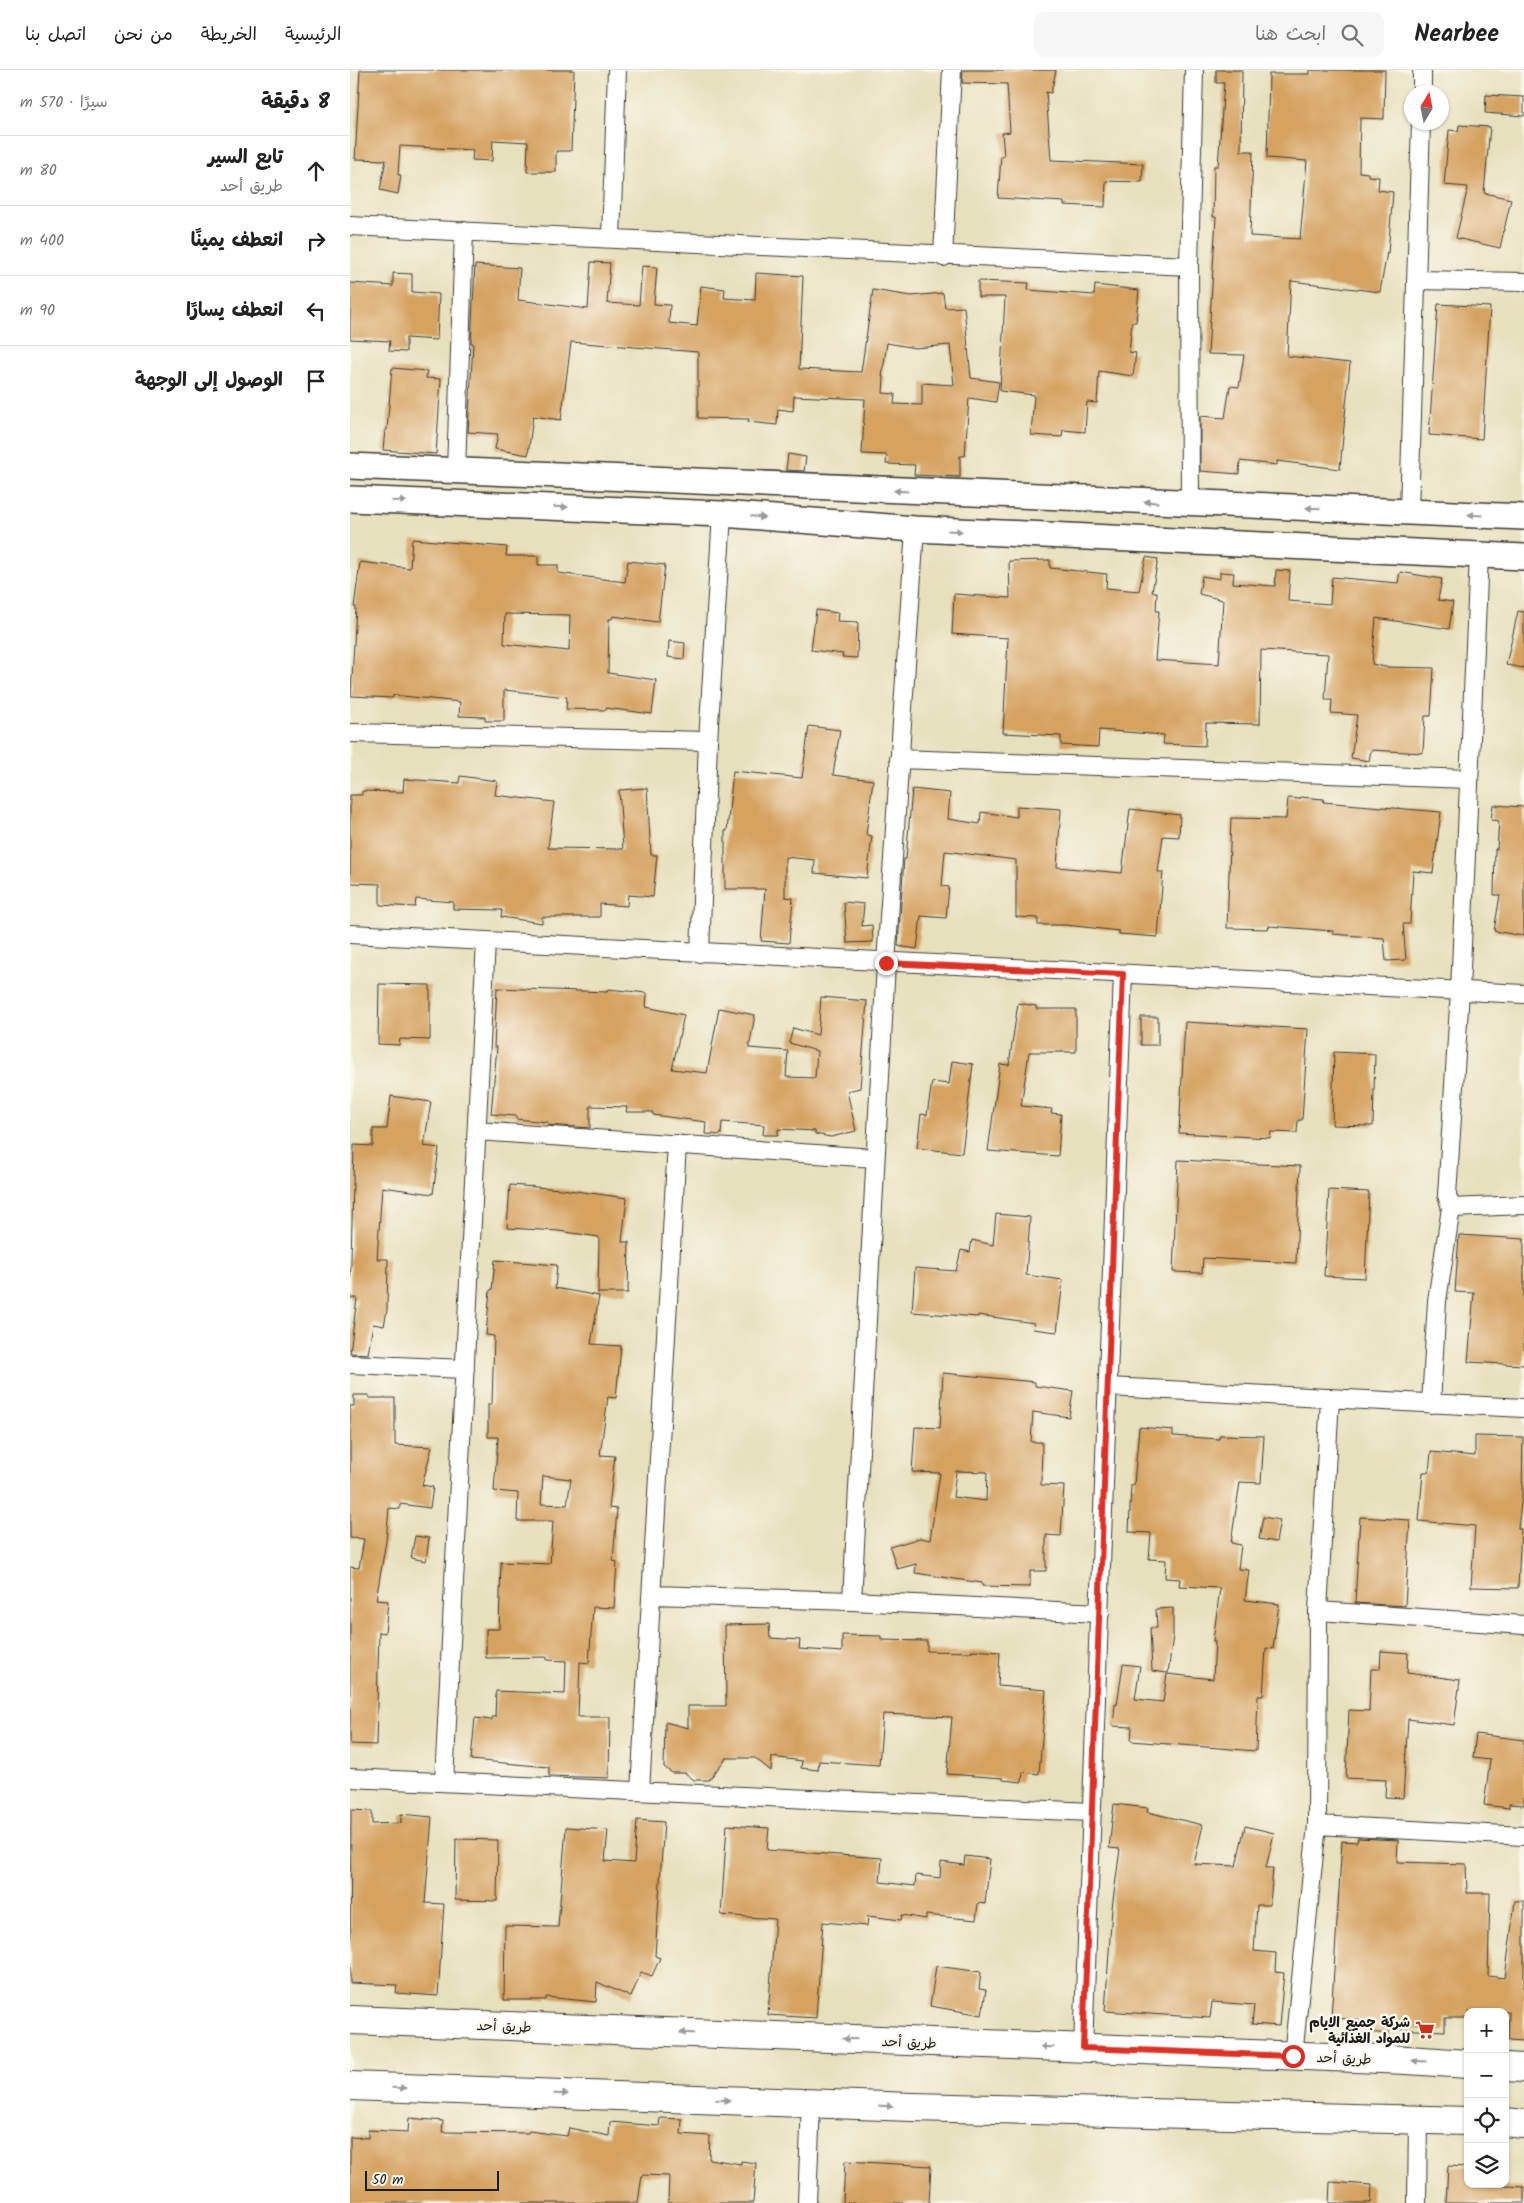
<!DOCTYPE html>
<html lang="ar">
<meta charset="utf-8">
<style>
body{margin:0;font-family:Kalam,"Playpen Sans Arabic",sans-serif;background:#f6f6f6;color:#222;direction:rtl}
.controls{position:absolute;right:15px;bottom:15px;display:grid;overflow:hidden;border-radius:10px;box-shadow:0 1px 4px #0004}
.controls button{width:45px;height:45px;display:grid;place-items:center;padding:0;border:0;border-bottom:1px solid #e0e0e0;background:#fff;color:#222;font:25px sans-serif}
.compass{position:absolute;left:1054px;top:15px;width:45px;height:45px;border-radius:50%;background:#fff;box-shadow:0 1px 4px #0004;rotate:10deg}
.scale{position:absolute;left:15px;bottom:12px;width:134px;box-sizing:border-box;padding-left:5px;border:2px solid #1c1c1c;border-top:0;font-size:14px;line-height:18px;white-space:nowrap;color:#1c1c1c;-webkit-text-stroke:4px #fbf7ec;paint-order:stroke}
.stop{position:absolute;width:15px;height:15px;margin:-11px;border:4px solid #d93025;border-radius:50%;background:#fff}
.stop.end{background:#d93025;border-color:#fff;box-shadow:0 1px 5px #0008}
.list{margin:0;padding:0;list-style:none}
h2{display:flex;justify-content:space-between;align-items:center;height:65px;margin:0;padding:0 20px;font-size:21px}
h2 small{font-size:16px;font-weight:400;color:#767676}
.list li{display:grid;grid-template-columns:32px 1fr auto;gap:15px;align-items:center;box-sizing:border-box;height:70px;padding:0 20px;border-top:1px solid #e0e0e0}
.list b{display:block;font-size:19px;white-space:nowrap}
.list p{margin:0;font-size:16px;white-space:nowrap;color:#767676}
.list em{font-size:16px;font-style:normal;color:#767676}
.icon{flex:none;width:28px;height:28px;fill:none;stroke:currentColor;stroke-width:2;stroke-linecap:round;stroke-linejoin:round}
.map{position:relative;flex:none;width:1174px;height:2133px;overflow:hidden;direction:ltr}
header{display:flex;align-items:center;gap:30px;box-sizing:border-box;height:70px;padding:0 25px;background:#fff;border-bottom:1px solid #e0e0e0}
header strong{font-size:24px}
nav{display:flex;gap:28px;margin-inline-start:auto;font-size:18px}
.search{width:350px;height:45px;background:#f6f6f6;display:flex;align-items:center;gap:12px;box-sizing:border-box;padding:0 18px;border-radius:10px;color:#767676;font-size:19px}
main{display:flex}
aside{flex:1;background:#fff}
.map>svg:first-child{display:block}
.building{fill:#d5a260;fill-rule:evenodd}
.lines{fill:none;stroke-linecap:round;stroke-linejoin:round}
.street-casing{stroke:#3a3934;stroke-width:20}
.secondary-casing{stroke:#3a3934;stroke-width:28}
.primary-casing{stroke:#3a3934;stroke-width:30}
.street{stroke:#fff;stroke-width:18}
.secondary{stroke:#fff;stroke-width:25}
.primary{stroke:#fff;stroke-width:28}
.oneway{fill:#999}
.route{stroke:#d93025;stroke-width:6}
.labels{text-anchor:middle;stroke-width:5;stroke-linejoin:round;paint-order:stroke}
.poi-label{font-size:14px;font-weight:bold;fill:#1c1c1c;stroke:#fbf7ec;text-anchor:end}
.street-label{font-size:14px;fill:#1c1c1c;stroke:#fbf7ec}
</style>
<header>
<strong>Nearbee</strong>
<div class="search"><svg class="icon" aria-label="search" viewBox="0 0 24 24"><circle cx="10" cy="10" r="6"/><path d="M15 15l6 6"/></svg>ابحث هنا</div>
<nav><a>الرئيسية</a><a>الخريطة</a><a>من نحن</a><a>اتصل بنا</a></nav>
</header>
<main>
<div class="map">
<svg width="1174" height="2133" viewBox="0 0 1174 2133">
<rect width="100%" height="100%" fill="#fbf7ec"/>
<filter id="ink" filterUnits="userSpaceOnUse"><feTurbulence type="fractalNoise" baseFrequency=".02" numOctaves="2"/><feDisplacementMap in="SourceGraphic" scale="10" xChannelSelector="R" yChannelSelector="G"/><feConvolveMatrix kernelMatrix="1 2 1 2 8 2 1 2 1" color-interpolation-filters="sRGB"/></filter>
<filter id="wash" filterUnits="userSpaceOnUse"><feTurbulence type="fractalNoise" baseFrequency=".0096" numOctaves="4" result="noise"/><feDisplacementMap in="SourceGraphic" scale="20" xChannelSelector="R" yChannelSelector="G"/><feGaussianBlur stdDeviation="1.12" result="paint"/><feColorMatrix in="noise" values="0 0 0 0 0 0 0 0 0 0 0 0 0 0 0 0 0 1.4 0 .05"/><feComposite in="paint" operator="in"/></filter>
<g filter="url(#wash)">
<rect width="100%" height="100%" fill="#e7e0bd"/>
<g id="blocks">
<path class="building" d="M10,0H224L221,81H206V102H177L178,72L143,70L142,91L122,90L123,80L50,76L48,105H51L48,124L30,120L36,90L5,89Z
M613,0H706L701,23L696,22L701,90L793,94L792,112L756,111L755,137L714,135V132L648,128L651,86H654L652,63L660,62L657,14L612,13Z
M866,0H892L891,81H903L900,166L950,169L957,91L917,88L919,4H960V0H1035L1034,49L1010,48L1009,102L1018,103V106L1029,107L1028,120L1043,122L1038,183L1037,182L1030,222L941,211L937,286L1000,293L990,399L927,391V395L890,391L889,404L850,401V346L875,348L880,316L889,317L894,285L858,284L866,147H863L864,96H868L874,13H866Z
M1136,25L1174,27V46L1135,43Z
M1109,55L1140,57L1134,123L1161,129L1150,178L1106,168L1118,117L1094,115L1099,60L1108,61Z
M241,192L260,193L257,233L289,235L292,196L307,197L304,234L320,235L319,253L347,256L351,216L375,219L374,228L405,230L406,203L453,206L449,299L511,302L523,220L561,226L593,223L595,238L614,237L621,308L649,312L646,332L619,328L615,386H610V407L564,405L565,395L536,394L537,385L512,384L515,329L444,326L443,341L428,339L427,355L398,352L399,349L348,348V282L221,272L211,350L183,346L178,385L145,379L148,364L118,362L123,273H121L125,195L170,198L168,230L238,239ZM537,273L565,278L600,275L604,315L572,313V335L544,334L545,324L533,323L534,307H532Z
M43,203L62,204V222L89,224L87,270L56,268V282L39,281L40,271L0,269V213L43,216Z
M628,211L679,213L678,220L744,225L745,215L789,220L786,252H782L779,282L786,283L783,306L749,301L747,333L737,332L735,362L713,360L712,367L681,365L684,325L650,321L655,227H628Z
M1088,234L1140,237L1132,369L1079,365Z
M42,298L77,301L76,308L91,309L86,384L33,380L35,360H37Z
M438,384L456,387L454,401L436,400Z
M62,469L157,477L156,486H188V495H208V503L275,512L278,491L315,495L308,552L263,546L262,549H259L258,603L306,610L302,644L256,638V640L216,639L217,627L154,620V651H135V647L109,646L110,632L43,625V628L1,626L6,537H4L10,492L60,498ZM155,544L220,545L219,581L154,574Z
M796,487L808,489L802,522H807L806,541H809L805,590L869,594L873,530L849,524L852,506L870,509V502L884,503L883,513L925,516L926,500L940,501L938,531L980,534L982,507L1048,513L1050,502L1092,509L1088,530L1103,532L1099,559L1026,548L1022,594L1035,597L1084,598L1081,646H1075L1073,683L1021,680L1019,691L1001,688L1007,645L981,643L982,630H975L978,584L911,580L910,654L856,653L855,676L813,674L814,665L749,660L748,677L711,675V666L653,663L658,568L602,564L604,524L660,528L659,491L700,490V498L757,504L756,518L789,521Z
M466,540L488,543L487,551L508,552L507,588L492,587L493,584L461,580Z
M1168,541L1174,542V598L1156,595Z
M319,571L335,573L334,589L318,587Z
M459,656L490,660L483,705L523,710L516,765L522,766L517,808L464,803L465,790L435,787V827L443,828L439,873L411,871L415,819H375V761H377L383,701L452,708Z
M110,706L147,711L145,725L204,732L198,778L273,779L269,720L297,718L301,785H307L303,827L278,825L277,836L250,834V847H192V853L151,847L152,840L103,839V832L66,829L65,837L30,835V814L0,813V725H12V721L53,722L54,709L109,713Z
M562,719L600,723L598,749L630,754L631,742L667,747V736L711,739L707,797L772,803L780,739L830,745L829,767L813,766L808,802H813L808,867L769,864V861L716,855H688V848L666,847V790L595,781L592,816L599,817L596,848L571,846L567,879L548,876L554,789H556Z
M950,727L974,729L973,732L1091,742L1083,803L1063,801L1060,854H1053L1056,890L1036,891L1034,868L983,864V861L919,856L918,859L877,858L881,748L936,749L938,728L950,729Z
M1143,735L1174,737V866L1144,861L1150,825H1144L1145,779H1147L1149,751L1141,750Z
M494,832L514,834L512,856L522,855L523,872L497,873Z
M29,914L80,915V970L50,969L49,975L28,974Z
M147,918L257,922L258,919L297,923L296,937L334,945L322,999L357,1003L369,938L405,945L399,978L438,981L436,1007L465,1008L467,981L439,973L443,958L468,965L471,927L517,931L510,1018L497,1021L506,1061L481,1067L465,1064V1061L428,1059V1065H413L414,1055L372,1052L371,1065L355,1064L356,1052L303,1045V1042H276L277,1037L240,1036V1058L198,1055V1052L166,1049V1046L141,1044L147,977H144Z
M668,933L686,936V939H726V982H679L671,1036L702,1039L701,1043L711,1044L708,1086L638,1081L650,994L659,995Z
M791,947H808V975H791Z
M835,952L958,959L952,1050H948L947,1063L921,1062L920,1068L829,1063Z
M984,982L1025,984L1023,1056L982,1055Z
M602,991L623,994L612,1083L567,1078L571,1044L577,1045L582,1012L599,1014Z
M41,1026L81,1032L74,1076L89,1078L83,1124L32,1117L27,1189H38L37,1240L34,1256L23,1254L18,1284L0,1283L7,1228H0L4,1075L23,1076V1059H37Z
M828,1090L950,1096L946,1193L853,1188L852,1203L823,1202Z
M160,1115L211,1119L277,1128L272,1172H279L278,1223H248L249,1167L209,1161L157,1158Z
M979,1120L1019,1122L1015,1208L974,1206Z
M646,1144L680,1147L676,1205L713,1210L707,1262L683,1259L684,1253L628,1245V1247L562,1242L565,1198L606,1201L611,1180L620,1182L622,1170L643,1175Z
M1109,1165L1174,1169V1295L1118,1292L1124,1223L1105,1222Z
M145,1190L207,1195L205,1218L249,1226L241,1274L271,1276L266,1328L258,1327L250,1385L265,1386L259,1438L267,1439L263,1491L267,1492L264,1538L243,1537L239,1593L230,1592L228,1647H260L259,1708L199,1706V1697L121,1690L125,1648L142,1650V1647H145L146,1621L215,1624L216,1591L197,1590V1587L136,1588V1559H149L151,1492L200,1494L203,1451H167L168,1423L144,1421L148,1367H138V1334H142L144,1266L136,1265L140,1220H142ZM193,1406L221,1409L217,1435L191,1434Z
M593,1303L685,1312V1316L723,1321L719,1347L683,1342L681,1372H692L691,1415L714,1416L711,1466L696,1465V1501H680V1517L632,1516V1513L565,1503L566,1494L547,1499L540,1477L570,1468L580,1470L590,1403L562,1402L565,1357L590,1358ZM606,1401L637,1402L636,1431L603,1427Z
M4,1325H19V1328H45V1375L82,1377L72,1415L83,1417L80,1438L50,1434V1439L39,1438L36,1471L26,1530L38,1531L35,1563L29,1562L26,1675L0,1674V1497L9,1498L14,1469L0,1468V1336H4Z
M789,1357L823,1360V1366L869,1369L870,1365L914,1366L911,1413L890,1412L881,1473L891,1475L888,1499L899,1500L895,1530L929,1534L923,1579L916,1578L913,1626H908L906,1681L781,1671L782,1657L763,1656L765,1634L767,1635L773,1594L790,1596L785,1629L813,1632L817,1604L863,1609L865,1571H863L870,1518L829,1516L830,1509L815,1508L816,1490L799,1489L801,1463L779,1462L781,1415H784Z
M1125,1366L1173,1367L1172,1425L1168,1459H1171L1168,1518L1121,1517L1125,1456L1069,1451L1073,1402H1079L1081,1382L1125,1386Z
M913,1447L930,1450L926,1472L909,1469Z
M1010,1447L1060,1450L1055,1536L1005,1533Z
M65,1466L79,1468L76,1491L61,1488Z
M823,1538V1566L818,1603L802,1601L800,1558H807L806,1539Z
M419,1554L420,1568L450,1570L449,1579L492,1582V1565L531,1566V1570L577,1571V1581L622,1582V1580L650,1582L648,1616L696,1620L689,1704L673,1702L672,1712L653,1710V1708L597,1704L602,1647L533,1644L529,1695L469,1691L468,1700L451,1698L452,1691L422,1687L421,1701L405,1688H376L359,1710H344L335,1703H322L314,1697L315,1652L338,1658V1636H376L375,1555Z
M1031,1581L1058,1583L1057,1603L1110,1610L1104,1655L1058,1649L1053,1728L1035,1727L1036,1710L996,1708L999,1640L1019,1641L1021,1599H1030Z
M1126,1664L1174,1670V1735L1159,1734V1738L1134,1735L1140,1690L1123,1688Z
M764,1734L798,1738L797,1742L853,1755L844,1794L886,1796L895,1756L924,1763L916,1798H923L920,1835H907L904,1881L926,1883L925,1902L934,1903L929,1956L902,1954L904,1935L862,1932L860,1948L755,1941L762,1838L770,1779L759,1778Z
M1,1740L22,1741V1754L51,1753V1744L82,1747L75,1833L94,1834L88,1926L46,1923L47,1915L0,1913Z
M287,1750L314,1752L305,1886L310,1888L302,1906L291,1902L281,1927L247,1912L246,1932L196,1927V1930H154L155,1856L208,1857L216,1757L258,1760L255,1791L284,1793Z
M377,1755L419,1758L417,1780L532,1788L530,1812L565,1816L566,1805L590,1808L591,1792L614,1795L615,1786L640,1789L635,1834L628,1833L626,1850L576,1845V1849L552,1845L551,1850L518,1846L517,1856L473,1852L466,1948L418,1945L425,1849L371,1845Z
M1008,1768L1048,1770L1047,1792L1116,1794L1117,1823H1140L1138,1906L1155,1908L1165,1831H1174V1971L1158,1970L1159,1942H1118V1948H1095V1961L1039,1959V1964L1017,1962L1018,1950L981,1948L992,1771L1007,1772Z
M106,1769L148,1770L147,1831L105,1830Z
M586,1896L631,1902L629,1919L636,1920L632,1945L580,1936Z
M59,2048L93,2051L92,2062L178,2063L179,2061L217,2066L219,2058L259,2066L260,2052L309,2056L310,2048L332,2049L331,2064L360,2066L359,2089L391,2094V2091L406,2093L403,2133H318L319,2106L292,2105L288,2133H0V2067L18,2068V2060L58,2062Z
M495,2091L581,2096L579,2133H493Z
M1098,2096L1118,2097V2114L1174,2117V2133H1096Z
M980,2112L1022,2115L1021,2133H979Z"/>
</g>
</g>
<g filter="url(#ink)">
<use href="#blocks" fill-opacity="0" stroke="#3a3934" stroke-width="1"/>
<g class="lines">
<g class="street-casing">
<path id="street" d="M1072,22V0
M0,156C280,168 559,185 839,196
M261,168L267,0
M593,187L602,0
M1066,210L1174,212
M106,401L114,161
M840,433L839,196L844,0
M1059,442L1071,52
M0,663L358,671
M549,689L1119,709
M0,864L1174,924
M350,883L358,671L372,444
M127,1061L525,1088
M1101,1138L1174,1135
M0,1294L115,1299
M758,1317L1174,1338
M1081,1334L1087,1231L1101,1138L1097,1125L1110,921L1129,485
M302,1525L502,1531L750,1543
M502,1531L536,893L565,459
M968,1541L1174,1555
M0,1708L742,1742
M94,1712L136,871
M290,1721L327,1074
M967,1755L1174,1766
M733,1978L773,904
M943,1986L967,1755L968,1541L980,1328
M457,2133L461,2033
M1067,2133L1068,2050"/>
</g>
<g class="secondary-casing">
<path id="secondary" d="M0,396L1174,447
M0,429L372,444L565,459L1174,487"/>
</g>
<g class="primary-casing">
<path id="primary" d="M0,1950L1057,1990L1118,1994
M1155,1997L1174,1998
M0,2016L562,2037L1118,2051
M1155,2052L1174,2054"/>
</g>
<use href="#street" class="street"/>
<use href="#secondary" class="secondary"/>
<use href="#primary" class="primary"/>
</g>
<defs><path id="oneway-solid" d="M-6-.8H1V-3.2L6.5 0L1 3.2V.8H-6Z" transform="scale(1.25)"/></defs>
<g class="oneway">
<use href="#oneway-solid" transform="translate(551 421) rotate(-177)"/>
<use href="#oneway-solid" transform="translate(49 431) rotate(2)"/>
<use href="#oneway-solid" transform="translate(801 432) rotate(-177)"/>
<use href="#oneway-solid" transform="translate(211 437) rotate(2)"/>
<use href="#oneway-solid" transform="translate(963 438) rotate(-178)"/>
<use href="#oneway-solid" transform="translate(1125 445) rotate(-177)"/>
<use href="#oneway-solid" transform="translate(408 447) rotate(5)"/>
<use href="#oneway-solid" transform="translate(605 461) rotate(3)"/>
<use href="#oneway-solid" transform="translate(337 1963) rotate(-178)"/>
<use href="#oneway-solid" transform="translate(500 1969) rotate(-178)"/>
<use href="#oneway-solid" transform="translate(697 1977) rotate(-178)"/>
<use href="#oneway-solid" transform="translate(1069 1991) rotate(-176)"/>
<use href="#oneway-solid" transform="translate(49 2018) rotate(2)"/>
<use href="#oneway-solid" transform="translate(211 2024) rotate(2)"/>
<use href="#oneway-solid" transform="translate(373 2030) rotate(2)"/>
<use href="#oneway-solid" transform="translate(536 2036) rotate(2)"/>
</g>
</g>
<g class="lines" filter="url(#ink)">
<path class="route" d="M536,893L773,904L733,1978L943,1986"/>
</g>
<defs>
<g id="supermarket-bare" transform="scale(1.5)"><path d="M-6-5.5h2.5l.6 2H6L4.5 2H-2.5L-4.4-4H-6ZM-1.5 3.2a1.3 1.3 0 1 0 .1 0ZM3 3.2a1.3 1.3 0 1 0 .1 0Z" fill="#c8321e" stroke="#fbf7ec" stroke-width="2.5" paint-order="stroke"/></g>
</defs>
<g fill-rule="evenodd">
<use href="#supermarket-bare" x="1075" y="1960"/>
</g>
<g class="labels">
<g class="poi-label">
<text x="1060" y="1957">شركة جميع الايام<tspan x="1060" dy="16">للمواد الغذائية</tspan></text>
</g>
<g class="street-label">
<text transform="translate(154 1956) rotate(2)" y="5">طريق أحد</text>
<text transform="translate(559 1972) rotate(2)" y="5">طريق أحد</text>
<text transform="translate(994 1988) rotate(2)" y="5">طريق أحد</text>
</g>
</g>
</svg>
<div class="controls">
<button>+</button>
<button>−</button>
<button><svg class="icon" aria-label="locate" viewBox="0 0 24 24"><circle cx="12" cy="12" r="6"/><path d="M12 2v4M12 18v4M2 12h4M18 12h4"/></svg></button>
<button><svg class="icon" aria-label="layers" viewBox="0 0 24 24"><path d="M12 4l9 5-9 5-9-5zM3 14l9 5 9-5"/></svg></button>
</div>
<svg class="compass" viewBox="-18 -18 36 36"><path d="M0-13l5 13h-10z" fill="#e53935"/><path d="M0 13l5-13h-10z" fill="#767676"/></svg>
<div class="scale">50 m</div>
<div class="stop" style="left:943px;top:1986px"></div>
<div class="stop end" style="left:536px;top:893px"></div>
</div>
<aside>
<h2>8 دقيقة<small>سيرًا · 570 m</small></h2>
<ul class="list">
<li><svg class="icon" aria-label="ahead" viewBox="0 0 24 24"><path d="M12 20V5M6 11l6-6 6 6"/></svg><div><b>تابع السير</b><p>طريق أحد</p></div><em>80 m</em></li>
<li><svg class="icon" aria-label="right" viewBox="0 0 24 24"><path d="M7 20v-9h11M14 6l5 5-5 5"/></svg><div><b>انعطف يمينًا</b></div><em>400 m</em></li>
<li><svg class="icon" aria-label="left" viewBox="0 0 24 24"><path d="M17 20v-9H6M10 6l-5 5 5 5"/></svg><div><b>انعطف يسارًا</b></div><em>90 m</em></li>
<li><svg class="icon" aria-label="arrive" viewBox="0 0 24 24"><path d="M6 21V4h12l-3 4 3 4H6"/></svg><div><b>الوصول إلى الوجهة</b></div></li>
</ul>
</aside>
</main>
